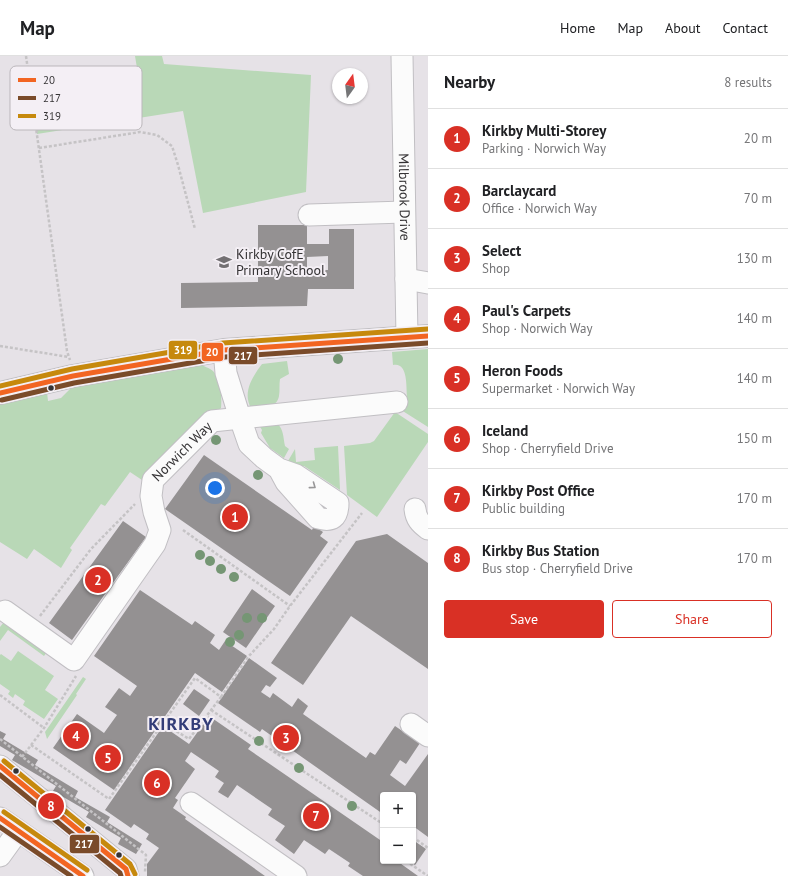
<!DOCTYPE html>
<meta charset="utf-8">
<style>
body{margin:0;font-family:"PT Sans",sans-serif;background:#f6f6f6;color:#202124}
.controls{position:absolute;right:12px;bottom:12px;display:grid;overflow:hidden;border-radius:4px;box-shadow:0 1px 3px #0004}
.controls button{width:36px;height:36px;display:grid;place-items:center;padding:0;border:0;border-bottom:1px solid #e0e0e0;background:#fff;color:#202124;font:20px sans-serif}
.compass{position:absolute;left:332px;top:12px;width:36px;height:36px;border-radius:50%;background:#fff;box-shadow:0 1px 3px #0004;rotate:14deg}
.you{position:absolute;left:215px;top:432px;width:14px;height:14px;margin:-10px;border:3px solid #fff;border-radius:50%;background:#1a73e8;box-shadow:0 0 0 6px #1a73e833}
.badge{display:grid;place-items:center;width:26px;height:26px;border-radius:50%;background:#d93025;color:#fff;font-size:13px;font-weight:700}
.pin{position:absolute;translate:-50% -50%;border:2px solid #fff;box-shadow:0 1px 4px #0006}
.list{margin:0;padding:0;list-style:none}
h2{display:flex;justify-content:space-between;align-items:center;height:52px;margin:0;padding:0 16px;font-size:17px}
h2 small{font-size:13px;font-weight:400;color:#757577}
.list li{display:grid;grid-template-columns:26px 1fr auto;gap:12px;align-items:center;box-sizing:border-box;height:60px;padding:0 16px;border-top:1px solid #e0e0e0}
.list b{display:block;font-size:15px;white-space:nowrap}
.list p{margin:0;font-size:13px;white-space:nowrap;color:#757577}
.list em{font-size:13px;font-style:normal;color:#757577}
.actions{display:flex;gap:8px;padding:12px 16px}
.actions a{flex:1;padding:9px 0;border:1px solid #d93025;border-radius:4px;text-align:center;font-size:14px;color:#d93025}
.actions .main{background:#d93025;color:#fff}
.map{position:relative;flex:none;width:428px;height:820px;overflow:hidden}
header{display:flex;align-items:center;gap:24px;box-sizing:border-box;height:56px;padding:0 20px;background:#fff;border-bottom:1px solid #e0e0e0}
header strong{font-size:19px}
nav{display:flex;gap:22px;margin-inline-start:auto;font-size:14px}
main{display:flex}
aside{flex:1;background:#fff}
.map>svg:first-child{display:block}
.green{fill:#b9d8b7}
.building{fill:#949192;fill-rule:evenodd}
.lines{fill:none;stroke-linecap:round;stroke-linejoin:round}
.minor-casing{stroke:#c1bfc3;stroke-width:23}
.major-casing{stroke:#c1bfc3;stroke-width:24}
.path{stroke:#c5c3c5;stroke-width:2.5;stroke-dasharray:3 2;stroke-linecap:butt}
.minor{stroke:#fbfbfb;stroke-width:21}
.major{stroke:#fbfbfb;stroke-width:22}
.bus-1-casing{stroke:#f4eff5;stroke-width:8}
.bus-2-casing{stroke:#f4eff5;stroke-width:8}
.bus-3-casing{stroke:#f4eff5;stroke-width:8}
.bus-1{stroke:#f26522;stroke-width:5}
.bus-2{stroke:#7a4b2a;stroke-width:5}
.bus-3{stroke:#c6890d;stroke-width:5}
.tree{fill:#759674}
.oneway{stroke:#989798}
.bus-dot{fill:#353335;stroke:#f4eff5;stroke-width:1.5}
.labels{text-anchor:middle;stroke-width:4;stroke-linejoin:round;paint-order:stroke}
.street-label{font-size:14px;fill:#353335;stroke:#f4eff5}
.poi-label{font-size:14px;fill:#353335;stroke:#f4eff5;text-anchor:start}
.district-label{font-size:18px;font-weight:bold;letter-spacing:1px;fill:#333d78;stroke:#f4eff5}
.key{fill:#f4eff5;stroke:#bbb7bb;stroke-width:1}
.key-label{font-size:11px;fill:#353335}
.line-badge{stroke:#f4eff5;stroke-width:1.5}
.badge-label{font-size:11px;text-anchor:middle;font-weight:bold;fill:#fff}
</style>
<header>
<strong>Map</strong>
<nav><a>Home</a><a>Map</a><a>About</a><a>Contact</a></nav>
</header>
<main>
<div class="map">
<svg width="428" height="820" viewBox="0 0 428 820">
<rect width="100%" height="100%" fill="#e6e2e7"/>
<path class="green" d="M135,0H162L164,8L311,19L306,136L203,157L183,55L37,78L32,44L127,36L138,18Z
M428,293V371L398,352L407,340C406,329 408,306 393,309L392,296Z
M287,305L289,318L280,323C279,329 280,334 279,340C277,353 261,351 251,352C242,336 253,320 262,308Z
M199,308C203,310 210,312 213,315C221,323 222,342 221,352L142,424L130,416L105,450L101,448L70,492L72,494L61,512L34,493L27,503L0,486V348L47,336L48,345L61,342L73,330Z
M395,356L428,378V386L377,461L347,439L344,390L370,387L374,385Z
M277,367C284,374 283,381 285,390L289,393L284,402L270,392L261,377L262,374L259,369Z
M338,390L340,434L304,410H297L288,405L295,393L296,406L315,404L314,392Z
M4,566L47,596L44,600L8,574L0,585V571Z
M18,595L54,620L45,634L58,643L44,663L23,649L25,645L15,638L13,642L8,638L10,635L0,628V599L1,598L11,605Z
M83,621L86,623L76,638L77,639L47,683L45,676Z"/>
<path class="building" d="M258,169H307V188H329V173H354V233H308L307,250L181,252V227L258,226ZM328,200V214H307V201Z
M204,399L312,474L314,470L323,476L320,480L328,486L290,540L165,453Z
M123,465L146,481L72,584L49,567Z
M387,478L428,507V613L351,560L303,629L271,607L356,485Z
M252,533L275,550L246,592L223,576Z
M140,534L192,569L195,565L215,579L210,587L219,594L225,585L247,600L222,636L195,617L114,734L53,692L77,658L104,677L117,659L105,651L119,632L130,640L137,630L94,600Z
M249,602L277,622L270,631L266,629L261,636L270,642L273,637L292,651L298,642L308,650L303,658L366,702L370,696L375,699L395,670L420,687L406,708L400,704L390,719L405,730L428,698V781L413,770V739H383V758L262,673L260,676L218,647Z
M194,633L210,644L199,660L183,648Z
M209,660L251,689L248,693L383,786V805H397L418,820H363L348,810L350,807L329,793L325,798L304,784L294,798L275,784L285,770L268,759L272,753L237,729L228,742L218,736L224,727L215,721L219,715L191,696L185,705L195,713L175,742L178,744L173,752L186,761L185,763L265,820H147V808L159,792L146,783L149,778L134,768L131,772L105,754L163,670L189,688Z
M0,675L6,678L3,683L38,704L35,709L78,735L75,741L110,761L107,766L142,788L136,798L118,788L121,782L86,761L89,756L53,735L56,730L12,704L15,699L0,690Z
M413,784L426,793L415,809L409,805H413Z"/>
<g class="lines">
<g class="minor-casing">
<g id="minor">
<path id="s1" d="M402,0L407,281"/>
<path d="M309,159L404,156"/>
<path d="M406,223L428,227"/>
<path d="M224,294L226,317L240,362L249,388L264,402L279,413L296,419L338,447C338,462 332,466 318,462L286,426L279,413"/>
<path d="M415,453C416,463 420,467 428,473"/>
<path id="s2" d="M5,555L74,604L155,488L160,474L154,456L151,440L153,424L212,365L397,346"/>
<path d="M411,668L428,680"/>
<path d="M0,710L121,809L126,813L128,820"/>
<path d="M191,747L296,820"/>
<path d="M0,762L83,820"/>
<path d="M0,800L18,775"/>
</g>
</g>
<g class="major-casing">
<path id="major" d="M0,337L73,320L224,294L428,280"/>
</g>
<path class="path" d="M26,0L67,295L70,304
M39,92L140,76L157,79L172,90L178,109L195,173
M0,290L69,301
M183,474L290,550
M40,560L91,493L135,448
M0,639L44,672
M221,641L248,601L274,573L290,550L362,457
M211,654L383,768
M0,683L146,799L145,816
M31,689L109,743L195,622L221,641L189,683L163,667
M22,701L44,672L76,620
M413,781L428,792
M406,805L428,820"/>
<use href="#minor" class="minor"/>
<use href="#major" class="major"/>
<g class="bus-1-casing">
<path id="bus-1" d="M0,337L73,320L224,294L428,280
M0,710L126,813L128,820
M0,762L83,820"/>
</g>
<g class="bus-2-casing">
<path id="bus-2" d="M2,344L74,327L225,301L428,287
M0,719L120,817L121,820
M0,771L71,820"/>
</g>
<g class="bus-3-casing">
<path id="bus-3" d="M0,330L72,313L223,287L428,273
M4,705L130,808L135,818
M4,756L87,814"/>
</g>
<use href="#bus-1" class="bus-1"/>
<use href="#bus-2" class="bus-2"/>
<use href="#bus-3" class="bus-3"/>
</g>
<g class="tree">
<circle cx="338" cy="303" r="5"/>
<circle cx="216" cy="384" r="5"/>
<circle cx="258" cy="419" r="5"/>
<circle cx="200" cy="499" r="5"/>
<circle cx="210" cy="505" r="5"/>
<circle cx="221" cy="513" r="5"/>
<circle cx="234" cy="521" r="5"/>
<circle cx="247" cy="562" r="5"/>
<circle cx="262" cy="562" r="5"/>
<circle cx="239" cy="579" r="5"/>
<circle cx="230" cy="586" r="5"/>
<circle cx="259" cy="685" r="5"/>
<circle cx="299" cy="712" r="5"/>
<circle cx="352" cy="750" r="5"/>
</g>
<defs><path id="oneway-chevron" d="M-2-3.5L2.5 0L-2 3.5" fill="none" stroke-width="1.6" stroke-linecap="round" stroke-linejoin="round"/></defs>
<use class="oneway" href="#oneway-chevron" transform="translate(313 430) rotate(36)"/>
<defs>
<g id="school-bare" transform="scale(1.2)"><path d="M0-5L7-2L0 1L-7-2ZM-4 1L0 2.5L4 1V4Q0 6-4 4Z" fill="#737073" stroke="#f4eff5" stroke-width="2.5" paint-order="stroke"/></g>
</defs>
<g fill-rule="evenodd">
<use href="#school-bare" x="224" y="206"/>
</g>
<g class="bus-dot">
<circle cx="51" cy="332" r="3.5"/>
<circle cx="16" cy="715" r="3.5"/>
<circle cx="88" cy="773" r="3.5"/>
<circle cx="119" cy="799" r="3.5"/>
</g>
<g class="labels">
<g class="street-label">
<text dy="5" stroke="none"><textPath href="#s1" startOffset="141">Milbrook Drive</textPath></text>
<text dy="5" stroke="none"><textPath href="#s2" startOffset="333">Norwich Way</textPath></text>
</g>
<g class="poi-label">
<text x="236" y="203">Kirkby CofE<tspan x="236" dy="16">Primary School</tspan></text>
</g>
<g class="district-label">
<text x="181" y="674">KIRKBY</text>
</g>
</g>
<rect x="10" y="10" width="132" height="64" rx="6" class="key"/>
<rect x="18" y="22" width="18" height="4" fill="#f26522"/>
<rect x="18" y="40" width="18" height="4" fill="#7a4b2a"/>
<rect x="18" y="58" width="18" height="4" fill="#c6890d"/>
<g class="key-label">
<text x="43" y="28">20</text>
<text x="43" y="46">217</text>
<text x="43" y="64">319</text>
</g>
<g class="line-badge">
<rect x="168" y="284" width="30" height="20" rx="4" fill="#c6890d"/>
<rect x="201" y="286" width="23" height="20" rx="4" fill="#f26522"/>
<rect x="228" y="290" width="30" height="19" rx="4" fill="#7a4b2a"/>
<rect x="69" y="778" width="31" height="20" rx="4" fill="#7a4b2a"/>
</g>
<g class="badge-label">
<text x="183" y="298">319</text>
<text x="212" y="300">20</text>
<text x="243" y="304">217</text>
<text x="84" y="792">217</text>
</g>
</svg>
<div class="controls">
<button>+</button>
<button>−</button>
</div>
<svg class="compass" viewBox="-18 -18 36 36"><path d="M0-13l5 13h-10z" fill="#e53935"/><path d="M0 13l5-13h-10z" fill="#757577"/></svg>
<div class="you"></div>
<div class="pin badge" style="left:235px;top:461px">1</div>
<div class="pin badge" style="left:98px;top:524px">2</div>
<div class="pin badge" style="left:286px;top:682px">3</div>
<div class="pin badge" style="left:76px;top:680px">4</div>
<div class="pin badge" style="left:108px;top:702px">5</div>
<div class="pin badge" style="left:157px;top:727px">6</div>
<div class="pin badge" style="left:316px;top:760px">7</div>
<div class="pin badge" style="left:51px;top:750px">8</div>
</div>
<aside>
<h2>Nearby<small>8 results</small></h2>
<ul class="list">
<li><span class="badge">1</span><div><b>Kirkby Multi-Storey</b><p>Parking · Norwich Way</p></div><em>20 m</em></li>
<li><span class="badge">2</span><div><b>Barclaycard</b><p>Office · Norwich Way</p></div><em>70 m</em></li>
<li><span class="badge">3</span><div><b>Select</b><p>Shop</p></div><em>130 m</em></li>
<li><span class="badge">4</span><div><b>Paul's Carpets</b><p>Shop · Norwich Way</p></div><em>140 m</em></li>
<li><span class="badge">5</span><div><b>Heron Foods</b><p>Supermarket · Norwich Way</p></div><em>140 m</em></li>
<li><span class="badge">6</span><div><b>Iceland</b><p>Shop · Cherryfield Drive</p></div><em>150 m</em></li>
<li><span class="badge">7</span><div><b>Kirkby Post Office</b><p>Public building</p></div><em>170 m</em></li>
<li><span class="badge">8</span><div><b>Kirkby Bus Station</b><p>Bus stop · Cherryfield Drive</p></div><em>170 m</em></li>
</ul>
<div class="actions"><a class="main">Save</a><a>Share</a></div>
</aside>
</main>
